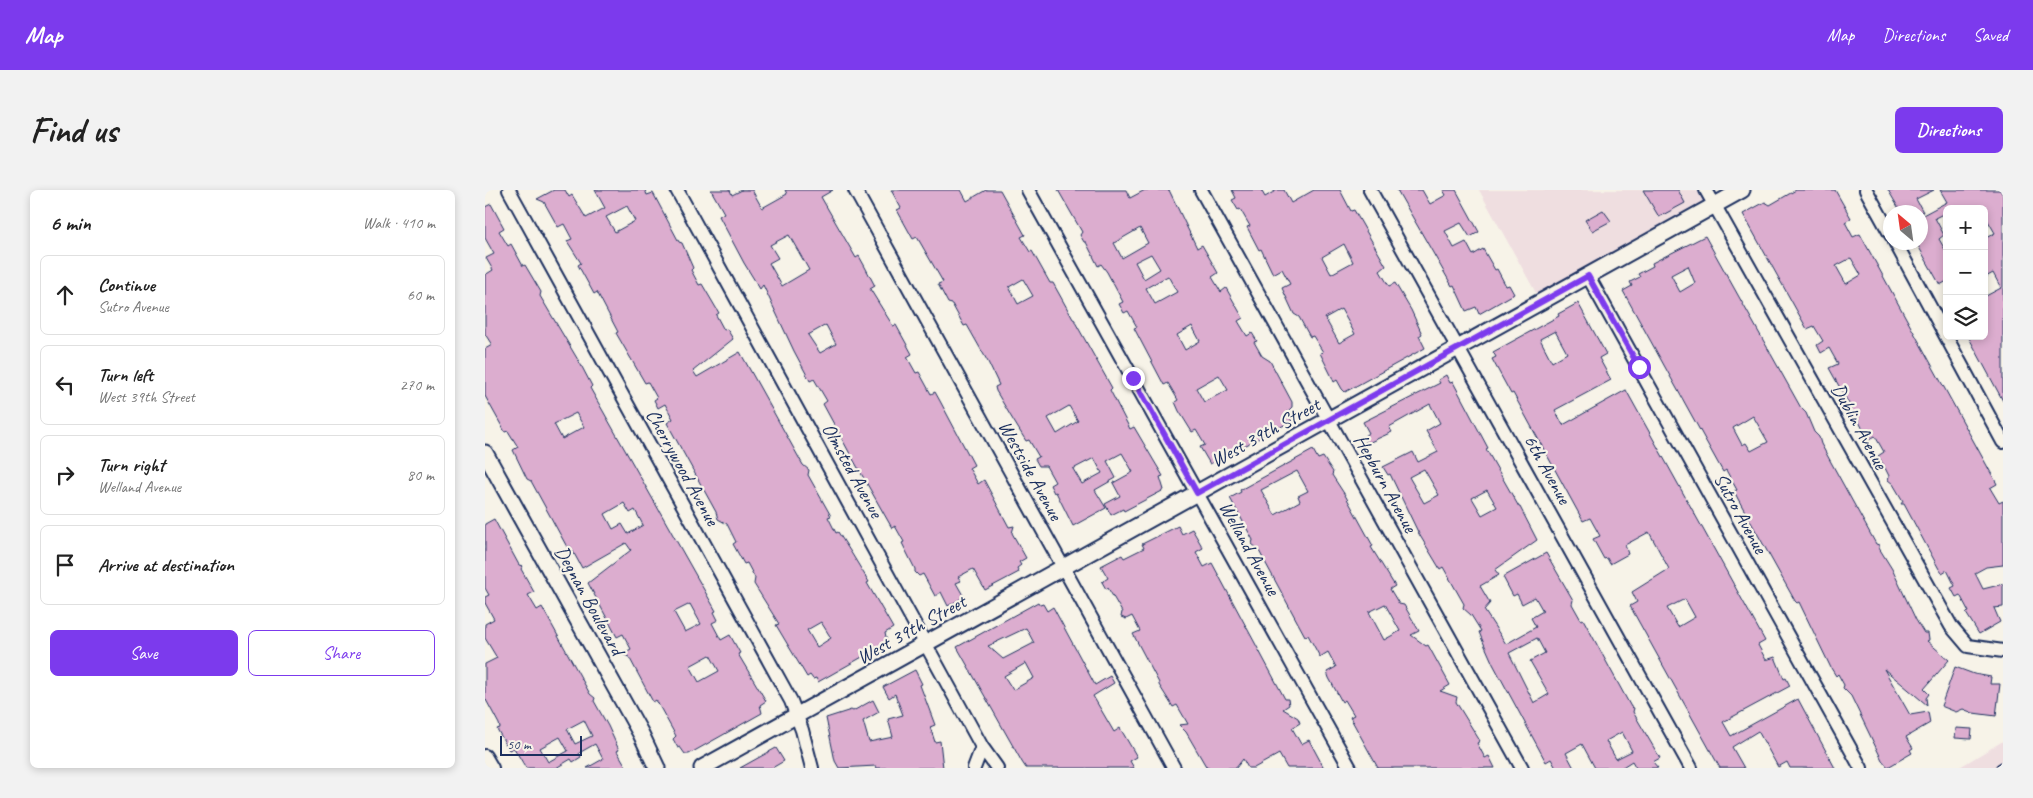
<!DOCTYPE html>
<meta charset="utf-8">
<style>
body{margin:0;font-family:Caveat,sans-serif;background:#f2f2f2;color:#222}
.controls{position:absolute;right:15px;top:15px;display:grid;overflow:hidden;border-radius:8px;box-shadow:0 2px 8px #0003}
.controls button{width:45px;height:45px;display:grid;place-items:center;padding:0;border:0;border-bottom:1px solid #e0e0e0;background:#fff;color:#222;font:25px sans-serif}
.compass{position:absolute;left:1398px;top:15px;width:45px;height:45px;border-radius:50%;background:#fff;box-shadow:0 2px 8px #0003;rotate:331deg}
.scale{position:absolute;left:15px;bottom:12px;width:82px;box-sizing:border-box;padding-left:5px;border:2px solid #1b2f5e;border-top:0;font-size:14px;line-height:18px;white-space:nowrap;color:#1b2f5e;-webkit-text-stroke:4px #f7f3e8;paint-order:stroke}
.stop{position:absolute;width:15px;height:15px;margin:-11px;border:4px solid #7c3aed;border-radius:50%;background:#fff}
.stop.end{background:#7c3aed;border-color:#fff;box-shadow:0 1px 5px #0008}
.list{margin:0;padding:0;list-style:none}
h2{display:flex;justify-content:space-between;align-items:center;height:65px;margin:0;padding:0 20px;font-size:21px}
h2 small{font-size:16px;font-weight:400;color:#767676}
.list li{display:grid;grid-template-columns:32px 1fr auto;gap:15px;align-items:center;box-sizing:border-box;height:80px;margin:0 10px 10px;padding:0 10px;border:1px solid #e0e0e0;border-radius:8px}
.list b{display:block;font-size:19px;white-space:nowrap}
.list p{margin:0;font-size:16px;white-space:nowrap;color:#767676}
.list em{font-size:16px;font-style:normal;color:#767676}
.actions{display:flex;gap:10px;padding:15px 20px}
.actions a{flex:1;padding:11px 0;border:1px solid #7c3aed;border-radius:8px;text-align:center;font-size:18px;color:#7c3aed}
.actions .main{background:#7c3aed;color:#fff}
.icon{flex:none;width:28px;height:28px;fill:none;stroke:currentColor;stroke-width:2;stroke-linecap:round;stroke-linejoin:round}
.map{position:relative;flex:none;width:1518px;height:578px;overflow:hidden;border-radius:8px}
header{display:flex;align-items:center;gap:30px;box-sizing:border-box;height:70px;padding:0 25px;background:#7c3aed;color:#fff}
header strong{font-size:24px}
nav{display:flex;gap:28px;margin-inline-start:auto;font-size:18px}
.intro{display:flex;align-items:center;justify-content:space-between;box-sizing:border-box;height:120px;padding:0 30px}
h1{margin:0;font-size:35px}
.button{padding:12px 22px;border-radius:8px;background:#7c3aed;color:#fff;font-size:18px;font-weight:700}
main{display:flex;gap:30px;padding:0 30px}
aside{flex:1;background:#fff;border-radius:8px;box-shadow:0 2px 8px #0003}
.map>svg:first-child{display:block}
.built{fill:#efdee0}
.building{fill:#dcadcf;stroke:#1b2f5e;fill-rule:evenodd}
.lines{fill:none;stroke-linecap:round;stroke-linejoin:round}
.service-casing{stroke:#1b2f5e;stroke-width:10}
.minor-casing{stroke:#1b2f5e;stroke-width:16}
.tertiary-casing{stroke:#1b2f5e;stroke-width:19}
.service{stroke:#f7f3e8;stroke-width:6}
.minor{stroke:#f7f3e8;stroke-width:12}
.tertiary{stroke:#f7f3e8;stroke-width:15}
.route{stroke:#7c3aed;stroke-width:6}
.labels{text-anchor:middle;stroke-width:4.5;stroke-linejoin:round;paint-order:stroke}
.street-label{font-size:20px;fill:#1b2f5e;stroke:#f7f3e8}
</style>
<header>
<strong>Map</strong>
<nav><a>Map</a><a>Directions</a><a>Saved</a></nav>
</header>
<div class="intro"><h1>Find us</h1><a class="button">Directions</a></div>
<main>
<aside>
<h2>6 min<small>Walk · 410 m</small></h2>
<ul class="list">
<li><svg class="icon" aria-label="ahead" viewBox="0 0 24 24"><path d="M12 20V5M6 11l6-6 6 6"/></svg><div><b>Continue</b><p>Sutro Avenue</p></div><em>60 m</em></li>
<li><svg class="icon" aria-label="left" viewBox="0 0 24 24"><path d="M17 20v-9H6M10 6l-5 5 5 5"/></svg><div><b>Turn left</b><p>West 39th Street</p></div><em>270 m</em></li>
<li><svg class="icon" aria-label="right" viewBox="0 0 24 24"><path d="M7 20v-9h11M14 6l5 5-5 5"/></svg><div><b>Turn right</b><p>Welland Avenue</p></div><em>80 m</em></li>
<li><svg class="icon" aria-label="arrive" viewBox="0 0 24 24"><path d="M6 21V4h12l-3 4 3 4H6"/></svg><div><b>Arrive at destination</b></div></li>
</ul>
<div class="actions"><a class="main">Save</a><a>Share</a></div>
</aside>
<div class="map">
<svg width="1518" height="578" viewBox="0 0 1518 578">
<rect width="100%" height="100%" fill="#f7f3e8"/>
<filter id="ink" filterUnits="userSpaceOnUse"><feTurbulence type="fractalNoise" baseFrequency=".02" numOctaves="2"/><feDisplacementMap in="SourceGraphic" scale="10" xChannelSelector="R" yChannelSelector="G"/><feConvolveMatrix kernelMatrix="1 2 1 2 8 2 1 2 1" color-interpolation-filters="sRGB"/></filter>
<g filter="url(#ink)">
<path class="built" d="M994,0H1221L1230,15L1056,112Z
M1518,551V578H1473Z"/>
<path class="building" d="M69,0H80L84,7L87,5L101,28L120,18L110,0H160L162,5L168,3L194,52L197,53L208,78L206,80L214,95L217,94L234,123L231,125L239,140L242,139L248,149L208,181L212,187L255,162L318,275L324,280L323,285L346,326L343,327L351,343L353,342L367,364L384,392L382,393L408,438L400,443L402,453L333,492L331,488L328,489L325,485L322,487L291,435L294,434L269,394L270,388L262,373L259,374L248,354L251,352L242,334L233,329L231,322L182,233L188,229L180,214L173,218L169,210L172,208L163,192L160,193L131,143L133,142L112,102L109,104L93,75L96,73L82,51L87,49L79,34L73,37L59,12L52,9ZM142,16L150,31L130,42L121,27ZM336,432L346,448L332,457L322,440Z
M226,0H245L247,5L257,0H267L277,18L302,4L300,0H348L336,7L371,68L374,66L379,75L390,96L385,99L408,136L411,135L427,164L422,167L431,183L434,182L446,204L450,202L455,211L489,275L484,278L493,294L499,290L524,337L529,336L527,343L541,368L534,372L536,375L532,378L534,382L500,400L488,379L473,387L476,391L471,393L479,407L463,416L456,402L450,406L438,384L434,386L430,382V379L417,353L419,352L410,336L407,338L364,262L338,214L342,211L329,189L325,191L309,161L278,95L275,99L259,73L234,26L239,23ZM304,45L324,80L297,96L284,73L293,68L285,55ZM341,135L351,154L335,163L323,145Z
M406,0H476L482,11L501,0H515L540,45L536,47L545,62L547,61L565,93H568L588,129L590,130V132L627,198L625,200L645,239L649,237L669,271L678,286L675,287L679,300L639,321L638,319L626,325L620,314L635,306L628,293L648,282L637,263L622,271L631,288L610,300L621,318L588,336L571,302L569,303L565,295L570,292L561,276H554L550,269L554,267L544,250L541,251L525,225L511,201L510,197L514,195L503,172L482,135L479,136L467,114L463,113L453,94L458,92L432,47L428,49L412,20L416,18ZM538,89L548,106L533,114L524,97ZM584,216L593,231L572,244L563,228ZM609,268L617,283L597,294L588,279Z
M573,0H641L645,8L660,0H684L712,58L717,55L733,83L727,87L736,102L741,98L758,128L753,131L762,146L767,143L772,151L769,152L777,166L785,171L807,212V217L802,222L807,231L725,274L715,257L720,255L711,240L707,242L694,221L690,212L693,210L683,193L679,195L649,138L652,137L643,121L639,123L634,114L638,112L622,82L616,74L613,76L601,52H599L595,45L597,42ZM655,38L663,53L637,68L629,53ZM666,64L675,79L659,89L650,72ZM683,86L692,102L670,114L661,98ZM707,136L715,151L700,160L692,145ZM734,185L743,200L719,212L711,198Z
M747,0H776L780,7L792,0H799L806,13L829,0H855L866,21L869,20L901,76L895,81L904,96L910,93L926,120L937,144L934,146L940,158L860,202L857,199L852,190L849,192L847,187L835,163L838,162L828,146L825,147L814,127L809,124L797,98L805,94L797,79L788,84L776,59L774,60L762,37L765,36L755,19L753,20L747,10L751,8ZM859,54L868,72L846,84L837,67ZM856,119L870,144L854,153L840,128Z
M912,0H937L945,14L961,5L958,0H971L994,42L985,47L976,33L960,41L969,58L981,52L988,65L998,59L1010,80L1012,79L1021,96L1024,95L1029,104L994,124L991,117L981,121L969,95L967,96Z
M1158,0H1193L1200,13L1174,27Z
M1311,0H1350L1366,28L1360,32L1368,47L1375,44L1512,294L1505,298L1514,313L1518,311V375L1501,377L1490,383L1498,399L1518,394V417L1509,418L1515,432L1494,444L1481,423L1484,422L1475,405L1471,407L1466,398L1470,396L1462,380L1457,383L1454,379L1419,314H1416L1418,311L1408,294L1403,290L1404,286L1398,274L1393,266L1399,262L1390,246L1384,250L1344,178L1353,174L1344,158L1336,163L1332,155L1338,151L1329,136L1322,139L1258,24L1280,12L1285,15ZM1366,68L1376,85L1361,94L1351,76Z
M1403,0H1449L1431,9L1438,22H1416Z
M1455,0H1515L1518,5V211L1483,146H1499V107L1516,98L1508,83L1499,88V49L1510,43L1499,24V19H1462V22L1450,28L1459,45L1454,49L1462,63V91L1455,95L1431,52H1436V26L1462,12Z
M6,14L19,38L14,41L23,56L26,54L38,76L40,75L56,102L55,106L96,175L107,196L105,198L231,421L229,422L233,430L227,433L236,450L245,445L255,463L253,464L281,511L275,515L277,523L204,564H200L195,557L193,558L188,549L191,546L171,510L168,512L144,467L137,464L146,459L138,444L132,447L103,393L146,360L141,353L97,378L85,356L82,357L46,291L42,289L28,260L33,257L23,241L20,242L0,206V159L7,155L0,144V85L8,80L1,68L9,64L0,48V17ZM91,223L99,237L77,249L69,234ZM139,313L145,323L150,320L158,335L143,344L137,334L128,339L120,324ZM205,414L216,434L200,442L189,422ZM225,465L234,481L214,492L205,476Z
M1118,20L1126,31L1107,41L1100,30Z
M1220,46L1316,218L1321,223L1329,242L1334,247L1336,254L1391,354L1394,355V358L1407,379L1431,430L1439,443H1443L1444,450L1442,451L1464,470L1439,499L1444,504L1441,508L1442,515L1399,479L1425,525L1443,522L1445,533L1421,547L1428,558L1425,560L1427,563L1403,577L1397,570L1366,506L1358,498L1359,495L1353,484L1351,486L1346,478L1314,412L1312,413L1310,411L1253,309L1249,301L1252,300L1241,280L1238,282L1228,264L1138,101L1147,96L1145,92L1155,87L1153,84L1168,76L1167,73ZM1203,76L1210,93L1195,102L1186,85ZM1268,226L1283,252L1266,261L1261,253L1257,255L1248,238Z
M1093,113L1121,164L1114,168L1126,190L1070,220L1078,235L1141,200L1280,451L1273,455L1281,470L1290,467L1299,489L1301,488L1305,496L1238,532L1246,546L1313,509L1350,578H1305L1302,572L1293,577L1273,541L1247,557L1259,578H1235L1145,416L1152,412L1147,402L1184,379L1164,342L1140,355L1143,364L1125,374L1122,368L1119,369L1108,349L1115,346L1105,328L1098,331L1028,203L1026,204L1007,169L1011,167L1008,162L1074,126L1073,124ZM1070,141L1082,163L1067,172L1055,149ZM1200,409L1210,427L1193,437L1182,418Z
M961,185L965,193L968,192L1003,258L1001,259L1034,317H1035L1052,350L1010,380L1014,385L995,396L1005,413L999,420L1021,454L1051,437L1046,428L1058,421L1050,407L1037,414L1032,404L1028,406L1018,387L1061,363L1088,410L1087,414L1096,430L1098,429L1146,517L1149,518L1148,522L1175,568L1168,572L1173,578H1151L1147,571L1136,578H1110L1097,554L1081,563L1089,578H1071L1066,569L1061,572L1008,474L996,447L994,442L996,441L986,425L978,418L979,414L958,377L955,379L934,344L905,284L903,285L898,277L928,262L933,272L953,262L941,241L955,233L945,214L904,237L907,242L881,254L880,245L884,243L878,232L955,193L953,190ZM939,279L954,305L939,313L924,287ZM1002,300L1012,317L997,325L987,308ZM1052,448L1060,463L1045,471L1064,504L1049,513L1024,463ZM1137,542L1147,561L1131,569L1121,551Z
M828,260L833,269L838,267L848,282L847,285L860,305L888,356L886,357L910,396L905,399L914,414L919,415L934,441L926,445L941,456L943,455L965,495L955,501L972,507L971,512L995,551L992,553L1000,568L1004,566L1010,578H893L865,527L869,525L860,510L857,512L844,488L842,482L851,477L843,462L835,467L823,445L820,446L773,359L767,354L768,350L745,308L756,302L755,300ZM812,281L823,301L813,306L815,311L790,325L776,300ZM900,414L915,441L899,450L884,422Z
M9,329L34,375L38,376L36,379L49,402L43,405L52,420L57,417L105,504L110,508L109,511L123,536L134,560L132,561L142,578H102L118,569L110,554L94,563L96,567L88,572L86,569L71,578H41L29,558L24,560L12,539L15,538L14,534L0,508V474L12,468L0,448V434L9,429L0,413V407L4,405L0,398V334ZM99,530L107,546L90,554L82,539ZM75,547L83,561L63,572L55,558Z
M693,336L697,344L707,339L718,358L711,362L719,377L727,373L800,509H803L804,515L798,519L813,528L815,533L807,538L816,554L824,550L839,578H802L794,564L769,578H763L758,569L751,578H722L701,542L694,535L703,534L692,515L688,517L674,495V493L648,444L655,441L647,426L641,429L636,427L637,422L623,398L621,399L617,392L623,388L616,376L637,365L639,368L659,358L657,354Z
M553,412L555,415L558,414L562,421L568,417L610,495L625,486L629,493L608,506L629,542L635,538L648,560L652,567L645,571L649,578H541L537,572L472,457ZM541,438L549,453L518,469L503,456ZM541,473L549,488L528,500L519,486Z
M1470,477L1489,484L1506,487L1505,494H1515L1511,526L1488,523L1478,519L1471,522L1456,516Z
M430,480L437,494L435,495L450,535L445,537L450,552L455,551L458,578H391V576L354,578L350,571L341,528L366,520L368,521L388,510L394,522L378,531L384,552L408,547L403,529L418,525L410,504L404,508L398,497Z
M1471,538L1487,539L1486,549L1470,548Z
M291,558L299,571L287,578H255Z"/>
<g class="lines">
<g class="service-casing">
<path id="service" d="M1515,578L1518,576"/>
</g>
<g class="minor-casing">
<path id="minor" d="M24,0L306,511L317,540L327,578
M192,0L497,557L512,578
M370,0L689,578
M543,0L865,578
M716,0L1037,578
M885,0L1206,578
M1221,0L1466,436L1483,456L1518,461
M1381,0L1406,45
M1410,52L1518,252
M1103,86L1376,578
M0,566L7,578
M489,578L497,557"/>
</g>
<g class="tertiary-casing">
<path id="tertiary" d="M0,263L156,544L172,578
M217,578L1257,0"/>
</g>
<use href="#service" class="service"/>
<use href="#minor" class="minor"/>
<use href="#tertiary" class="tertiary"/>
</g>
</g>
<g class="lines" filter="url(#ink)">
<path class="route" d="M648,188L712,303L1103,86L1154,177"/>
</g>
<g class="labels">
<g class="street-label">
<text transform="translate(1375 236) rotate(61)" y="7">Dublin Avenue</text>
<text transform="translate(780 242) rotate(-29)" y="7">West 39th Street</text>
<text transform="translate(198 277) rotate(61)" y="7">Cherrywood Avenue</text>
<text transform="translate(1063 279) rotate(61)" y="7">6th Avenue</text>
<text transform="translate(368 280) rotate(61)" y="7">Olmsted Avenue</text>
<text transform="translate(546 280) rotate(61)" y="7">Westside Avenue</text>
<text transform="translate(901 293) rotate(61)" y="7">Hepburn Avenue</text>
<text transform="translate(1256 323) rotate(61)" y="7">Sutro Avenue</text>
<text transform="translate(765 358) rotate(61)" y="7">Welland Avenue</text>
<text transform="translate(105 410) rotate(61)" y="7">Degnan Boulevard</text>
<text transform="translate(426 439) rotate(-29)" y="7">West 39th Street</text>
</g>
</g>
</svg>
<div class="controls">
<button>+</button>
<button>−</button>
<button><svg class="icon" aria-label="layers" viewBox="0 0 24 24"><path d="M12 4l9 5-9 5-9-5zM3 14l9 5 9-5"/></svg></button>
</div>
<svg class="compass" viewBox="-18 -18 36 36"><path d="M0-13l5 13h-10z" fill="#e53935"/><path d="M0 13l5-13h-10z" fill="#767676"/></svg>
<div class="scale">50 m</div>
<div class="stop" style="left:1154px;top:177px"></div>
<div class="stop end" style="left:648px;top:188px"></div>
</div>
</main>
